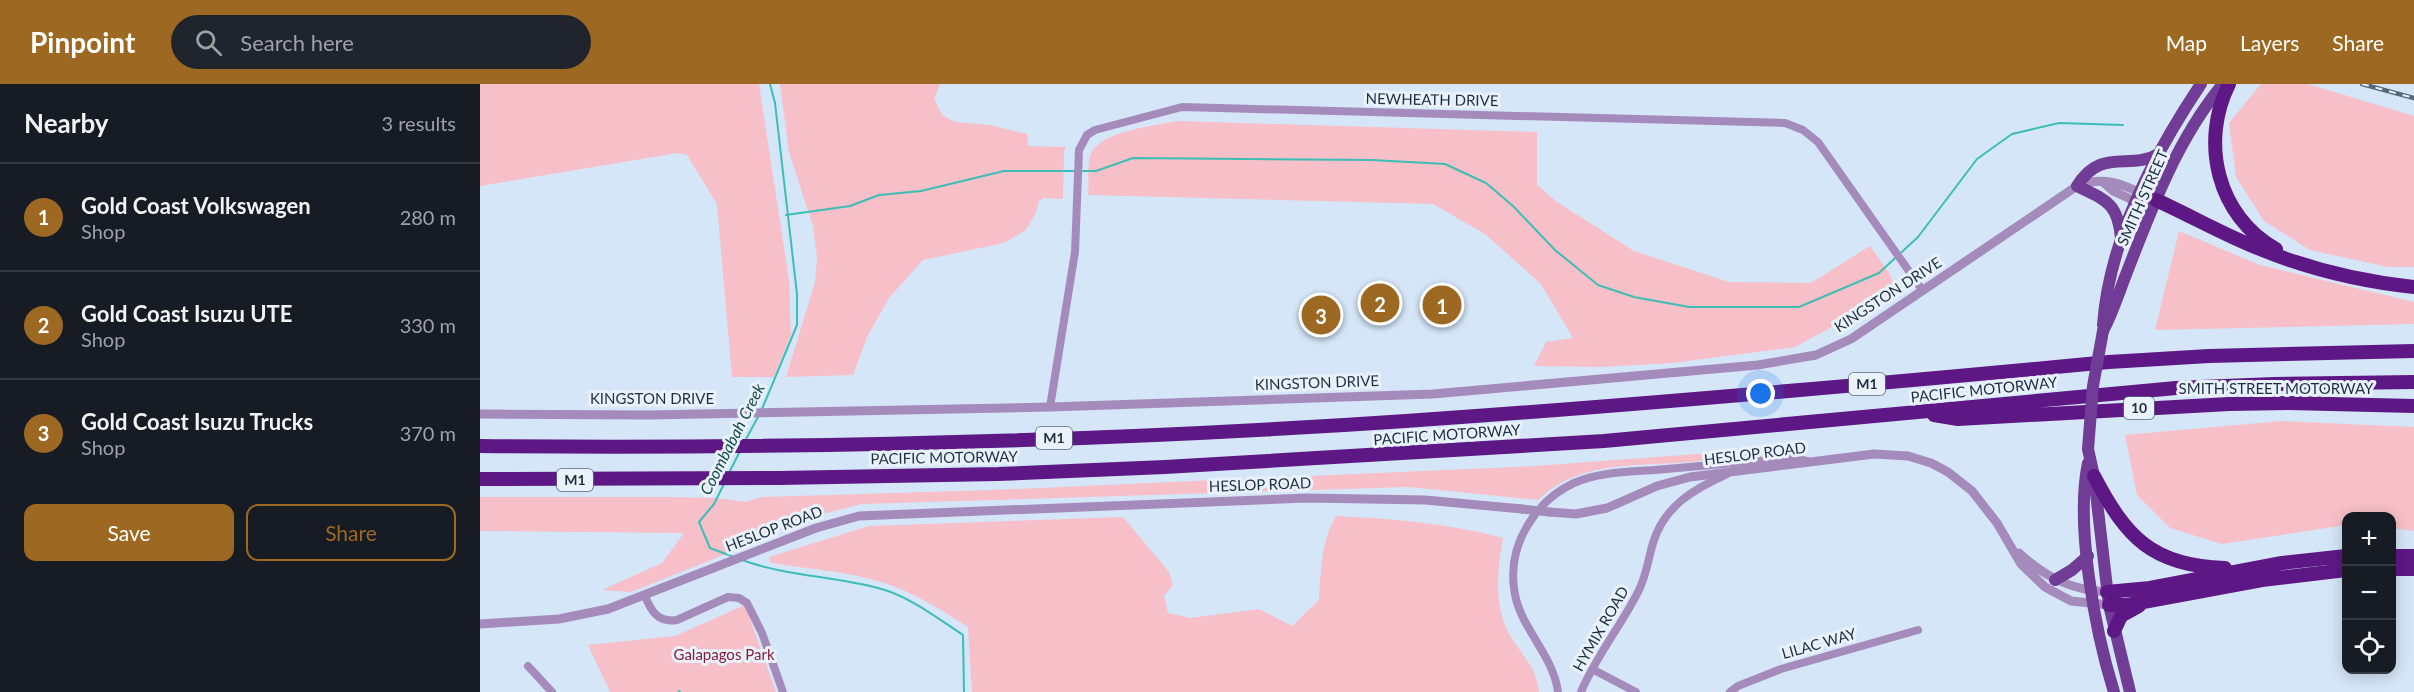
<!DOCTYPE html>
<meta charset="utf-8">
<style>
body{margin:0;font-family:Lato,sans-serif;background:#20242c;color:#f1f3f6}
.controls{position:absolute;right:18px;bottom:18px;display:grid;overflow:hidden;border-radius:12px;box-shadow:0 3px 15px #0003}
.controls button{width:54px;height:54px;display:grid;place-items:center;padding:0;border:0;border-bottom:2px solid #363941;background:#171b24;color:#f1f3f6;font:30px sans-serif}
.you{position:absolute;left:1281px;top:310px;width:21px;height:21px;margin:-15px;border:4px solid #fff;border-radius:50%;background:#1a73e8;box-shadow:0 0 0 9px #1a73e833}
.badge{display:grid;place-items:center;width:39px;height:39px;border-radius:50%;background:#9d6821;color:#fff;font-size:20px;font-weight:700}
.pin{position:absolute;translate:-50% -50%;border:3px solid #fff;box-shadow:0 2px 6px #0006}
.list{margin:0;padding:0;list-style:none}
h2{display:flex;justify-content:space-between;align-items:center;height:78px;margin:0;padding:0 24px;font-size:26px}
h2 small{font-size:20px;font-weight:400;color:#9ea1a6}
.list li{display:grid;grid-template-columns:39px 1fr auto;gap:18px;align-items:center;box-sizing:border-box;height:108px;padding:0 24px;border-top:2px solid #363941}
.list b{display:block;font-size:22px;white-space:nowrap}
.list p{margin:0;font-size:20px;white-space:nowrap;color:#9ea1a6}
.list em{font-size:20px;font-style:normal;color:#9ea1a6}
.actions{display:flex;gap:12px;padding:18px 24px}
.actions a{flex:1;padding:14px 0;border:2px solid #9d6821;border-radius:12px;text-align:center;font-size:21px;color:#9d6821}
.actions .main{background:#9d6821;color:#fff}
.icon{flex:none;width:33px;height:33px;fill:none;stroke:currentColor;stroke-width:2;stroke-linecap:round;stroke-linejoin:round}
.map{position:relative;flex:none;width:1934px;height:608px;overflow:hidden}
header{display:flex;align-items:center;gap:36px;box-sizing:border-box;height:84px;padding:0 30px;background:#9d6821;color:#fff}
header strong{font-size:28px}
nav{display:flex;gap:33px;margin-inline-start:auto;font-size:21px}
.search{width:420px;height:54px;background:#20242c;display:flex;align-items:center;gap:15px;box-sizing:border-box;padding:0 21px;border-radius:33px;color:#9ea1a6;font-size:22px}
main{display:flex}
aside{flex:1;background:#171b24}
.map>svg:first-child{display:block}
.green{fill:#f7bfc7}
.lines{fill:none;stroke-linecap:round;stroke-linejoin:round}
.stream{stroke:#3cbeb6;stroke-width:2}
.minor{stroke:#a58bbc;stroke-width:8}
.tertiary{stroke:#a58bbc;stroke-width:9}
.primary{stroke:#713c95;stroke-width:12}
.motorway{stroke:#5e1886;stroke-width:14}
.rail-casing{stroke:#556778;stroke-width:4.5}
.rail{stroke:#e9f2fb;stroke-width:2;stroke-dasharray:7;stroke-linecap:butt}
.tertiary-bridge{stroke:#a58bbc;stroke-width:9}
.primary-bridge{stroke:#713c95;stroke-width:12}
.labels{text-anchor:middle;stroke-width:6;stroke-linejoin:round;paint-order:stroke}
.shield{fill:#e9f2fb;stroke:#5a6a78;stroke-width:1.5}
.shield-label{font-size:14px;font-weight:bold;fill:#1d2f40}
.street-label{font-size:15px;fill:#1d2f40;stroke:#e9f2fb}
.park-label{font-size:15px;fill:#871d3c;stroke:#e9f2fb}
.water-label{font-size:16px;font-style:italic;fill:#124946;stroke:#e9f2fb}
</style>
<header>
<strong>Pinpoint</strong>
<div class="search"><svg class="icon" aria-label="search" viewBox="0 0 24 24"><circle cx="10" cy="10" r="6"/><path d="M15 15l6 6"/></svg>Search here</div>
<nav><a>Map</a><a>Layers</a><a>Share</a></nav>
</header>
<main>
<aside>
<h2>Nearby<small>3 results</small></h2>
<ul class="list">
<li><span class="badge">1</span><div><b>Gold Coast Volkswagen</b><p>Shop</p></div><em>280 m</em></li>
<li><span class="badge">2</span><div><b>Gold Coast Isuzu UTE</b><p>Shop</p></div><em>330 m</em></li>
<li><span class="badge">3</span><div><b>Gold Coast Isuzu Trucks</b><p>Shop</p></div><em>370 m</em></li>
</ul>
<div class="actions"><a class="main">Save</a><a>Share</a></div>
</aside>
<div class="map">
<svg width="1934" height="608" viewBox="0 0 1934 608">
<rect width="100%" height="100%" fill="#d5e6f8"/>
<path class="green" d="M0,0H279L309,196L311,251L294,293H252L237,120L207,71L197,69L0,102Z
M300,0H460L454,15L462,31L475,38L509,41L547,50L548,62L586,63L584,68L583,115L564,114L559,117L556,128L546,146L524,159L443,176L409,214L387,253L373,291L306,293L335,198L337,174L333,142L309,68Z
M1781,0H1828L1934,32V183H1908L1830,166L1784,137L1756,93L1749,39Z
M697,37L1057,48V101L1077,118L1154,167L1249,198L1331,199L1390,162L1411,192L1414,206L1352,243L1315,263L1192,279L1122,283L1054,282L1066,258L1093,254L1061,200L1005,150L953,120L608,111C609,99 607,85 610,73C616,47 675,42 697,37Z
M1699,147L1780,181L1934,218V240L1675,246Z
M1802,337L1934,343V447L1912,444V432H1866V441L1742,460L1690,444L1657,411L1645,351Z
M1284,365L1285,372C1255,374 1226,377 1197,379C1148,382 1095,379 1058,416L929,403L382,420L323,435L246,470L151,508L122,506L182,479L204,449L0,447V413H186L236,414L265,418L282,413L512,406L1055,382Z
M856,432C913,435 968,439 1023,454C1017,488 1013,524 1032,555C1045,575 1056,583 1059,608H492L488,543C461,526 432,507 401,498C365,487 328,485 291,479L289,473L389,442L643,433L689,488L693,501L684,512L688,529L710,534L779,525L812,542L839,516C841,487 841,457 856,432Z
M265,521L296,608H130L108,561L195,552Z"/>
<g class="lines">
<path class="stream" d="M306,131L370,122L399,111L441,107L524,87H616L653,74L892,76L965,80L1006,99L1033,122L1075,166L1118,201L1154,213L1209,223H1319L1399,189L1438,153L1497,75L1532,50L1579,39L1643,41
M282,325L317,241V210L295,19L290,0
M265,357L278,333
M249,389L260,367
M244,400L234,420L219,438L230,464L254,473
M262,476C306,492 352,492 398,504C429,512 456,533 483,551L484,608
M199,607L200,608"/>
<path class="minor" d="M570,323L595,168L599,66L607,51L615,46L702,23L1305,39L1323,46L1338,58L1443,207
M165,512C171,527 178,539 197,536L248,513L259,514L267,519L282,549L303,608
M48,582L72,608
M1112,585L1156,608
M1078,608C1073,569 1038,543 1034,504C1028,461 1055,417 1094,399C1119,388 1148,388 1175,386C1220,382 1266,378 1312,374L1327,377
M1101,608C1116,572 1141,542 1158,508C1166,493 1168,476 1173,459C1184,422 1214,405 1247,390
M1250,608L1258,602L1301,585L1438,546"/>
<path class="tertiary" d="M1623,98L1633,107L1672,125
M0,330L169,331L570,323L953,310L1278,281L1336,271L1371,255L1597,102C1629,90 1647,103 1676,116
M1069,428L1096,430L1127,424L1177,402L1210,393L1394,370L1428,372L1451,379L1468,388L1492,407L1517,439L1541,480L1565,503L1591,517L1629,521
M1539,469C1565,493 1591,506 1627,508
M0,540L79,535L128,525L336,444L379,432L827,414L945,416L1042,425"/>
<path class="primary" d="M1641,154C1638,119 1626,116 1597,102C1622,62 1650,88 1680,69
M1623,241C1629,156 1674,70 1721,0
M1623,247C1633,228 1639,208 1647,188C1672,123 1698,54 1743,0
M1608,365L1614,392L1629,521L1650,608
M1608,379C1595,441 1615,547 1634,608
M1575,496L1592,486L1608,472"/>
<path class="motorway" d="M1749,0C1720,58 1737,132 1796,165
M1676,116C1707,130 1737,147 1768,160C1821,183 1877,197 1934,203
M1454,331L1478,335L1749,320L1809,319L1934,322
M0,362C309,365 618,358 926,337C1161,321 1395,300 1629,278L1729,272L1934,267
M1614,392C1646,453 1672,482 1745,484
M0,395L299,394L518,390L685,383L1124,357L1696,304L1794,300L1934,298
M1912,472H1934
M1912,485H1934
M1627,508L1670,504L1802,479L1866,472
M1629,521H1647L1782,496L1866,486
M1634,547L1641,532L1659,522"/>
<g class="rail-casing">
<path id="rail" d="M1882,0L1934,14"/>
</g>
<use href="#rail" class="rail"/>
<path class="tertiary-bridge" d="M1042,425L1069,428"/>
<path class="primary-bridge" d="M1608,365L1613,302L1623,247"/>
</g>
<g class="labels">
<g class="shield">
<rect x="1369" y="289" width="36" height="22" rx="4.5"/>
<rect x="1644" y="313" width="30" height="22" rx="4.5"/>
<rect x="556" y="343" width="36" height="22" rx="4.5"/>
<rect x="77" y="385" width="36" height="22" rx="4.5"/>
</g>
<g class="shield-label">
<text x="1387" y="305">M1</text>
<text x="1659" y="329">10</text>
<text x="574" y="359">M1</text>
<text x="95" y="401">M1</text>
</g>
<g class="street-label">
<text transform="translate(952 16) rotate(1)" y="5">NEWHEATH DRIVE</text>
<text transform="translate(1663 114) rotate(-66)" y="5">SMITH STREET</text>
<text transform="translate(1408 211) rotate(-33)" y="5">KINGSTON DRIVE</text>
<text transform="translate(837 299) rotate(-2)" y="5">KINGSTON DRIVE</text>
<text x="1796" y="310">SMITH STREET MOTORWAY</text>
<text transform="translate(1504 306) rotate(-6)" y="5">PACIFIC MOTORWAY</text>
<text x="172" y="320">KINGSTON DRIVE</text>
<text transform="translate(967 351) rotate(-4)" y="5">PACIFIC MOTORWAY</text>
<text transform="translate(1275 370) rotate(-7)" y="5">HESLOP ROAD</text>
<text transform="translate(464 374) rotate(-1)" y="5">PACIFIC MOTORWAY</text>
<text transform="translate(780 401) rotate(-2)" y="5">HESLOP ROAD</text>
<text transform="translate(294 445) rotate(-21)" y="5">HESLOP ROAD</text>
<text transform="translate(1121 545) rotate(-60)" y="5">HYMIX ROAD</text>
<text transform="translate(1339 560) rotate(-16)" y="5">LILAC WAY</text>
</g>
<g class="park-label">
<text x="244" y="576">Galapagos Park</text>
</g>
<g class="water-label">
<text transform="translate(252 355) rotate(-63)" y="6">Coombabah Creek</text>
</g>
</g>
</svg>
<div class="controls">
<button>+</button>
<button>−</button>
<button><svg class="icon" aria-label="locate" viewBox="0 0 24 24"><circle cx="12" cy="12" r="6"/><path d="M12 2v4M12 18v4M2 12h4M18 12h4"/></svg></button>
</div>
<div class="you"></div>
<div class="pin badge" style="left:962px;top:221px">1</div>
<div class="pin badge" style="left:900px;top:219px">2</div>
<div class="pin badge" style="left:841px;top:231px">3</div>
</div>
</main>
